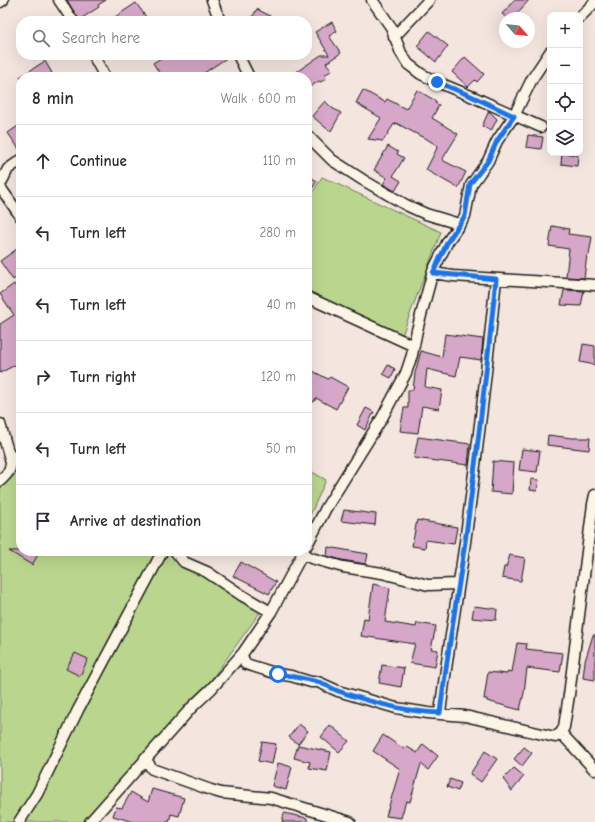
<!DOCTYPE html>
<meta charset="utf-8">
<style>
body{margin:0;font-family:"Comic Neue",sans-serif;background:#f2f2f3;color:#2b2b33}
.controls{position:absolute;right:12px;top:12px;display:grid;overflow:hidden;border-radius:8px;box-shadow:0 4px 16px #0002}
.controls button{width:36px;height:36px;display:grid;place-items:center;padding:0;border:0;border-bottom:1px solid #e1e1e2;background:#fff;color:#2b2b33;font:20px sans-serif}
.compass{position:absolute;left:499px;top:12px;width:36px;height:36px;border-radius:50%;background:#fff;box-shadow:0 4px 16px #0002;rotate:118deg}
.stop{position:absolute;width:12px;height:12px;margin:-9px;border:3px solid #1a73e8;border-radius:50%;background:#fff}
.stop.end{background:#1a73e8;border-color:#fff;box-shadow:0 1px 4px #0008}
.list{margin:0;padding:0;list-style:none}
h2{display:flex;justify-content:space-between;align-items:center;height:52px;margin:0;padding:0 16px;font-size:17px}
h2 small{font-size:13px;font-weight:400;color:#7c7c81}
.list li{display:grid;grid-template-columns:26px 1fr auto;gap:12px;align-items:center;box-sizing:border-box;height:72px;padding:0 16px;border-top:1px solid #e1e1e2}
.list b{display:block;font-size:15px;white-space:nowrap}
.list em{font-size:13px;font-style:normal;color:#7c7c81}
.icon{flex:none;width:22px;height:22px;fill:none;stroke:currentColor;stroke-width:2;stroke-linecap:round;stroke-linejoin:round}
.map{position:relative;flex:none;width:595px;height:822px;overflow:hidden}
.search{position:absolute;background:#fff;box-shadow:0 4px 16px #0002;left:16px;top:16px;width:296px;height:44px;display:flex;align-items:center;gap:10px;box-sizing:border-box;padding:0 14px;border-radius:16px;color:#7c7c81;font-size:15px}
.panel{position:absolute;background:#fff;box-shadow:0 4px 16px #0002;left:16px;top:72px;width:296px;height:484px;border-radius:16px}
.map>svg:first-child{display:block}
.green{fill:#bad68e;stroke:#6b7955}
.building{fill:#d6a7c8;stroke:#1c1c1c}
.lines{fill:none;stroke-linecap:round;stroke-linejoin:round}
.minor-casing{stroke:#1c1c1c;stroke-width:13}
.minor{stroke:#fcf5e5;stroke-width:10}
.route{stroke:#1a73e8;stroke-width:5}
</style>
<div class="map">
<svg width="595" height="822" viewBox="0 0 595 822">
<rect width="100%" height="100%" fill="#f4e5df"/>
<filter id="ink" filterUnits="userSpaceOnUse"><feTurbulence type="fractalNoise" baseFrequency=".025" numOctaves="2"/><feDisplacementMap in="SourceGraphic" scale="8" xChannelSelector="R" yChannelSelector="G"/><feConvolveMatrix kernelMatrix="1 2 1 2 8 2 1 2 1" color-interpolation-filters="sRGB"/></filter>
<g filter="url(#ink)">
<path class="green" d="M322,177L441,232L401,338L307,291V202Z
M21,469V551H170L169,553L261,611L185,716L89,822H0V489Z
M307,469L326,480L307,522Z"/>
<path class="building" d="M67,0H106L98,5L99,7L79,20Z
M514,0H529L513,18H507L502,14Z
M136,3L149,21H109Z
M257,9L279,21H250Z
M332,22L337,31L329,36L341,53L326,63L332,70L325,75L326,78L321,82L319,81L307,89V77H289L321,55H329L315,32Z
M429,31L448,46L436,62L417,46Z
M166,55H231L198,77H162L153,63Z
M465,57L484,74L477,82L475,80L468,87L452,72Z
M45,61L52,73L45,77H20Z
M363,90L385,102L387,99L406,109L417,90L436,101L435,103L439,105L432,118L458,134L442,160L466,172L458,188L426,170L438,146L422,136V137L396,123L395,125L394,124L383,141L368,139L381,118L356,103Z
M325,101L332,108L341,113L331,131L326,128L312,116Z
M489,111L497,119L491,131L482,126Z
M21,124V152L8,133Z
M528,135L543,137L541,149L526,147Z
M388,146L398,152L397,154L404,158L393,176L401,181L395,191L383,184L387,178L374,170Z
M562,153L578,155L577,166L561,164Z
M307,175L317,181L307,197Z
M552,226L569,229L568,234L592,237L589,255H587L584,278L566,277L569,249L549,246Z
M17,249L21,255V274L13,280L0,261Z
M14,284L21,293V358L16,361L17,364L0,373V324L14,315L0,294Z
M564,290L584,291L581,306L561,305Z
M445,334L483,339L481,360L460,357L456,376L427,369L425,387L442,390L439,409L422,406L418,433L400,431L404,408H408V390H413L415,373L421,351L442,357Z
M583,344L595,346V365L580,362Z
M388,365L395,369L391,378L383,374Z
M307,368L328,379L330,377L348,387L336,409L316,398L314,402L307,397Z
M366,408L374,412L365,430L357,425Z
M548,435L572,438H590L589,450L547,445Z
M418,437L470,444L468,465L414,458Z
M522,449L540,451L537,472L519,470Z
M493,461L514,463L512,494L491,492Z
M531,479L539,480L537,491L530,490Z
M344,510L376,514L375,525L341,521Z
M417,520L457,527L454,544L426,540L425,548L412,546Z
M328,547L368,554L366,564L342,560L327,556Z
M9,551H40L32,565Z
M510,555L525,558L521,581L502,578L504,567H506Z
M241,562L276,582L269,594L233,576Z
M373,584L390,588L385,622L416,627L417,623L436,626L431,649L438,650L435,667L410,663L415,644L361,636L364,618L368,619Z
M474,606L497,609L496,620L472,618Z
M593,635H595V680L583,678L585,661Z
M517,643L527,644L526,649L563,653L560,672L527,668L524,693L520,710L487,701V699H484L488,672L507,674L508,671L512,672Z
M75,653L88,659L80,676L66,669Z
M382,665L404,668L401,687L379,683Z
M299,724L308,731L298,744L289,737Z
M330,725L349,741L339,752L321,737Z
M383,735L404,749L406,746L417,753L423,744L438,756L428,770L421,764L410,802L406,801L401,818L386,816L400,769L373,751Z
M262,742L276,744L272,764L258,761Z
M298,745L331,752L327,771L309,768L310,762L294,758Z
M524,747L532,753L522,766L514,759Z
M485,751L497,759L481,782L470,774Z
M278,763L292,767L286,790L272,786Z
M514,768L524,776L512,791L503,779Z
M450,779L461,783L458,791L447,787Z
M152,789L184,798L179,816L171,814L169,822H134L113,816L116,807L122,808L131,792L148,802Z
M284,813L307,818V822H282Z"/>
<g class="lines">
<g class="minor-casing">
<path id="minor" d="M59,0L73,21
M212,0L220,21
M372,0L391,27L401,53L408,64L421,74L437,82L471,96L541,127
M0,2L3,0
M580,17L595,2
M394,37L429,0
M93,55L105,77
M238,55L249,77
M307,135L332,160L363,180L406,205L426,214L459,224
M0,185L8,169L21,160
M0,187L21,217
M433,273L453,276L595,285
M307,297L414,346
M0,424L11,462C11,471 6,475 0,481
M11,462L21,451
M307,545L326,508L382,418L406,373L412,355L417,330L433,271L448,241L465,216L471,185L488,161L497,141L514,116L532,79L550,52
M175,551L184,562L207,572L243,596L271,612
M303,553L311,558L343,567L382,573L428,585L458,584
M241,655L246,664L278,674L291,676L311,682H318L338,691L396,708L428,713L465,716L555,737L561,733L564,727L569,695L593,504L595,495
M440,713C447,656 457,599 465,542C477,454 487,367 496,279
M561,733L595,770
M145,758L152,769L211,790L221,793L271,798L350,822
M19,822L37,794L78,710L161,554
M90,822L192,707L212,688L243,653L271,612L304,551"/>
</g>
<use href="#minor" class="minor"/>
</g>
</g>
<g class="lines" filter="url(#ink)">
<path class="route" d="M278,674C292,676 305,679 318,682C325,684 331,688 338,691C370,702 406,712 440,713C447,656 457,599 465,542C477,454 487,367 496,279L433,273L448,241L465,216L470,184L488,161L497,141L514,116L471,96L437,82"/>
</g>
</svg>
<div class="controls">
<button>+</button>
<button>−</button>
<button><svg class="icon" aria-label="locate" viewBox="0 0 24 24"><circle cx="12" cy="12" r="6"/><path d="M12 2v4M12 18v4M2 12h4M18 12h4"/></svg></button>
<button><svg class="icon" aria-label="layers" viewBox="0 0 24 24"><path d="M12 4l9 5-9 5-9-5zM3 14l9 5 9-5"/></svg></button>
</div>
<svg class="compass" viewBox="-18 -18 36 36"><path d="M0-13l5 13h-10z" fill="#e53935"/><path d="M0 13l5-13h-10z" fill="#7c7c81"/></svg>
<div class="stop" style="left:278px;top:674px"></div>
<div class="stop end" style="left:437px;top:82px"></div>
<div class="search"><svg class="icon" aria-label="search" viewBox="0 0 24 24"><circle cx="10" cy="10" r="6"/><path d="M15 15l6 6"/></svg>Search here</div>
<section class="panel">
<h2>8 min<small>Walk · 600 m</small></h2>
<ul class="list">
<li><svg class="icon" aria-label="ahead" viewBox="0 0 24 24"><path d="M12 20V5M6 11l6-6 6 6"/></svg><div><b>Continue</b></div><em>110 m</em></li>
<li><svg class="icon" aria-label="left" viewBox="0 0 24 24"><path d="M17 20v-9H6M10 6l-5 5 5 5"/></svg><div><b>Turn left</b></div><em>280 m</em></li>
<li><svg class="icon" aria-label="left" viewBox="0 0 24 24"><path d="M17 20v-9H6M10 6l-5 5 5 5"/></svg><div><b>Turn left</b></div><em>40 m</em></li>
<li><svg class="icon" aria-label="right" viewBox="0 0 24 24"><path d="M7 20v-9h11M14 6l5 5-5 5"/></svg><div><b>Turn right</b></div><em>120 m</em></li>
<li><svg class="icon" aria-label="left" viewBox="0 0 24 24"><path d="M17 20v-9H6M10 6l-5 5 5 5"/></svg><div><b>Turn left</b></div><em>50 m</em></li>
<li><svg class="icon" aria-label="arrive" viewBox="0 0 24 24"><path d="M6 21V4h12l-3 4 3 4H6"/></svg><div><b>Arrive at destination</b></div></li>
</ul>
</section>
</div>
